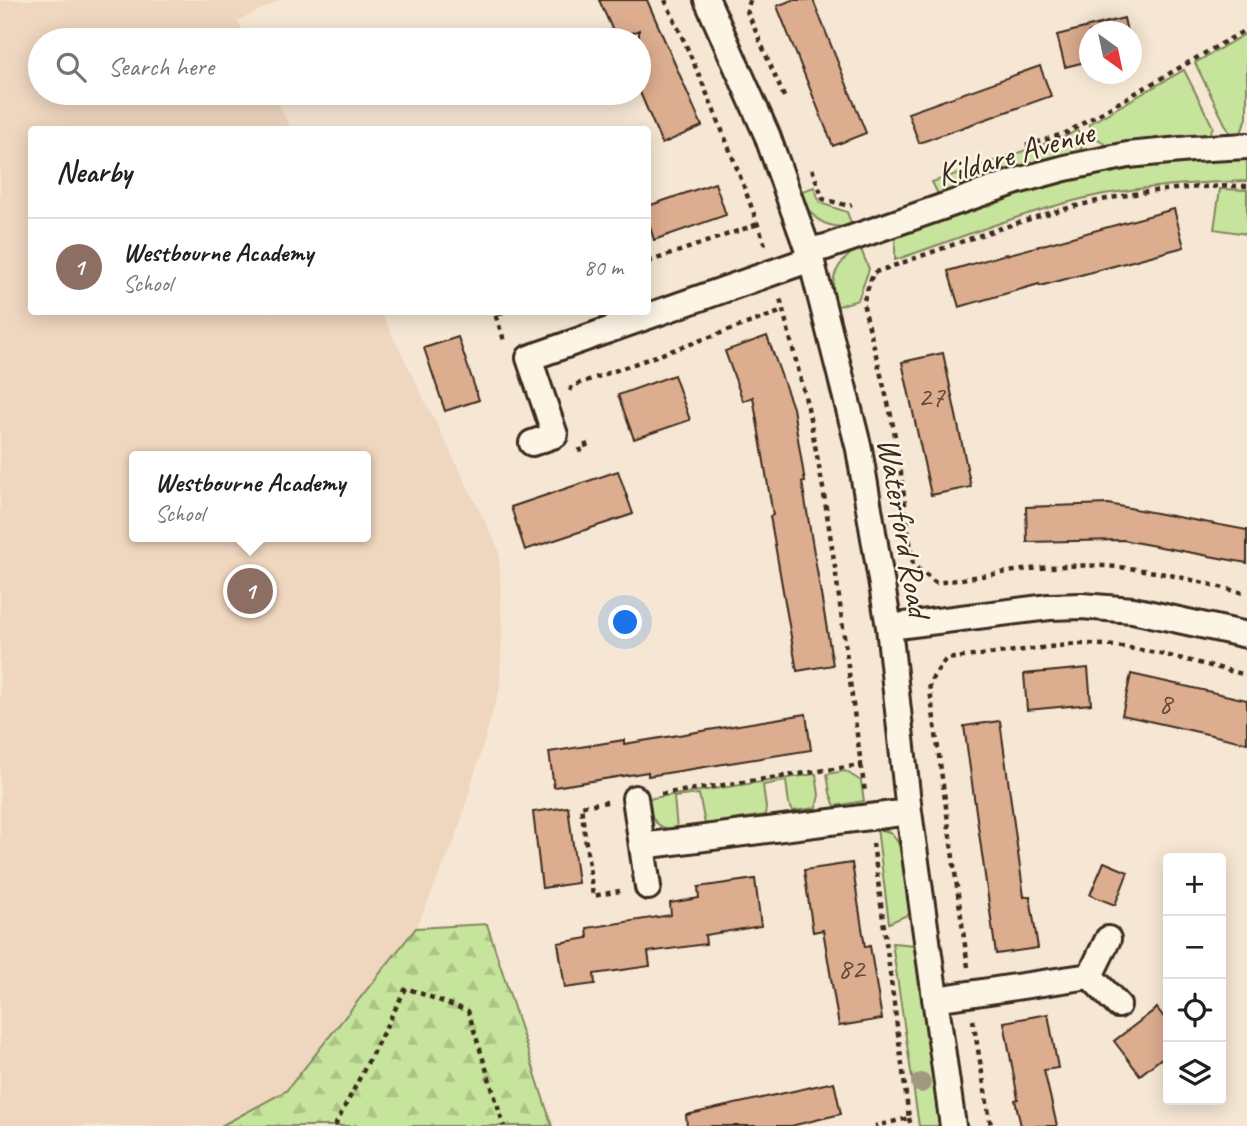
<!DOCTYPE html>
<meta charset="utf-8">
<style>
body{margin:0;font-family:Caveat,sans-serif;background:#f2f2f2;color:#202124}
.controls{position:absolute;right:21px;bottom:21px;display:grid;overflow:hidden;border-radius:7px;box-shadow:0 4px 18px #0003}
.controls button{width:63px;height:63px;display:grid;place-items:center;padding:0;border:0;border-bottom:2px solid #e0e0e0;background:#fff;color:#202124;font:35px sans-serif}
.compass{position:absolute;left:1079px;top:21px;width:63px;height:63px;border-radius:50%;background:#fff;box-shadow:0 4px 18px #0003;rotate:147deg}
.you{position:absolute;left:626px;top:623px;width:24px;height:24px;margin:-18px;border:5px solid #fff;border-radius:50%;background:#1a73e8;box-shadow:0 0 0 10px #1a73e833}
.badge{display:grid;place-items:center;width:46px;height:46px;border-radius:50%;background:#0f766e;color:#fff;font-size:23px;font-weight:700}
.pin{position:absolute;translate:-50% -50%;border:4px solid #fff;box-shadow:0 2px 7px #0006}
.popup{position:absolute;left:129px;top:451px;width:242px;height:91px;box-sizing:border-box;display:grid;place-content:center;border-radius:7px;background:#fff;filter:drop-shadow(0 2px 5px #0005);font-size:23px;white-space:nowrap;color:#757577}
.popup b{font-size:26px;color:#202124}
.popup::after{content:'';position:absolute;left:50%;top:100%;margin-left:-14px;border:14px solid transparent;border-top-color:#fff}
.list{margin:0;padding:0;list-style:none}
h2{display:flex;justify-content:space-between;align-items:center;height:91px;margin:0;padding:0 28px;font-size:30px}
h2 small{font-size:23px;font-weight:400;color:#757577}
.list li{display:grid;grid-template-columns:46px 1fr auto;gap:21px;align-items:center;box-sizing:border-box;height:98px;padding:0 28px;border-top:2px solid #e0e0e0}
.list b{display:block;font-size:26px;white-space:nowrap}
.list p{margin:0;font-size:23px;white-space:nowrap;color:#757577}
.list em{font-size:23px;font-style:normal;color:#757577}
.icon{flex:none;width:38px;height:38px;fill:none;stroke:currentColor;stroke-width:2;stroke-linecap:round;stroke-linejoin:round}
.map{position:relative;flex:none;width:1247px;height:1126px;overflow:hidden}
.search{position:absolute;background:#fff;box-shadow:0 4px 18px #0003;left:28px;top:28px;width:623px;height:77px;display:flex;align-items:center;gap:18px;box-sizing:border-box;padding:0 24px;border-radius:38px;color:#757577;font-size:26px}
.panel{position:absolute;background:#fff;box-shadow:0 4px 18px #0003;left:28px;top:126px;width:623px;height:189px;border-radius:7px}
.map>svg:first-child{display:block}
.built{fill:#eed6bf;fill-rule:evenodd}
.green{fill:#c7e49c;stroke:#81875d;stroke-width:2}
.forest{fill:url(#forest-firs);stroke:#81875d;stroke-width:2}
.building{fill:#ddad8f;stroke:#3b2a1e;stroke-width:2}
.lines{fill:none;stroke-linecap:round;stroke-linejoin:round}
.minor-casing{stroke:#3b2a1e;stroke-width:30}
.path{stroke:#3b2a1e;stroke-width:4.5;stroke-dasharray:5 5;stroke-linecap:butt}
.minor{stroke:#fcf5e5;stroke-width:24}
.tree{fill:#a29882}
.labels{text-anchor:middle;stroke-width:5;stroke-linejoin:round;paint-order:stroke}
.number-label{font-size:30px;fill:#644b3a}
.street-label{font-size:33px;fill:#3b2a1e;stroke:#fcf5e5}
</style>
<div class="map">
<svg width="1247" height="1126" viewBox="0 0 1247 1126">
<defs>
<pattern id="forest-firs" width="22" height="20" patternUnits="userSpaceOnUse" patternTransform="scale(1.75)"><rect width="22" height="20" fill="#c7e49c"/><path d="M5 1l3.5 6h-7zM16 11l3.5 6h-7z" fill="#acc486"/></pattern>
</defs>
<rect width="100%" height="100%" fill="#f6e7d4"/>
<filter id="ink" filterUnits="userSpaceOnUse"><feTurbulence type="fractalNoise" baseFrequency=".0143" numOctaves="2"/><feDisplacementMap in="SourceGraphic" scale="14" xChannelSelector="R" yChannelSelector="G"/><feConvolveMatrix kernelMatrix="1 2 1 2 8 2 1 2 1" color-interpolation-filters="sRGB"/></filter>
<g filter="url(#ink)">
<path class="built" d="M0,0H280L238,21L247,40H40V93H273L291,129L32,130V312H381L499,550L502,632L500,687L455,840L416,928L286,1091L221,1126H0ZM134,456H366V537H134Z"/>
<path class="green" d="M1247,33V118L1240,135L1230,134L1195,63Z
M1184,70L1213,127L1208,136L1143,141L1108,147L1097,138L1089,124Z
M1077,130L1084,142L1079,153L939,196L932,182L1065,137Z
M1247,158V181C1199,182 1151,186 1104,194C1033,208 963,237 895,260V236C943,219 991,199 1041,186C1109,167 1177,160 1247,158Z
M814,187L820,203L847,212L852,226C824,230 809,217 799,192Z
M1220,189L1247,190V234L1214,229Z
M860,247L869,269L858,300L835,307C829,278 835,263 860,247Z
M845,771L861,781L864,801L835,806L830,793L827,774Z
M816,774L819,795L816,808L793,811L789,804L786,781L763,785L766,808L765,815L705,824L699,794L674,797L677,829C657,832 649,816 645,799Z
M877,828L892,833L902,849L912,913L889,923Z
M892,943L916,945L942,1126H919Z"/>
<path class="forest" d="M487,924L552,1126H221L286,1091L416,928Z"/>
<path class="building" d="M599,0H647L702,126L662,144L639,90V30L617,40Z
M792,0H813L866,133L833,146L777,6Z
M1124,18L1127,32H1089V61L1065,67L1057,35Z
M1040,66L1051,96L919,143L908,113Z
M715,183L726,215L654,240L648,220V206Z
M1174,209L1184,247L1040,286L1039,284L959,307L948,271L1006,254V255Z
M767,336L793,408L805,482H802L833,665L797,671L770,516L773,515L753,397L743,401L725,351Z
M458,337L479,400L445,411L424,348Z
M943,353L971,487L931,495L902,362Z
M674,375L690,420L634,439L618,395Z
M618,471L633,514L525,550L511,507Z
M1108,504L1247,530V563L1123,540L1027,542L1026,507Z
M1088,668L1091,704L1027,710L1024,674Z
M1131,674L1247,700V743L1122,715Z
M806,714L811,750L648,776V772L554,787L549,752L624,740V744Z
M1000,721L1024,897L1030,896L1038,948L996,954L964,726Z
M568,807L578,883L542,888L533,812Z
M1104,862L1128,872L1115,905L1090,895Z
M852,863L865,947L870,946L882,1019L839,1026L823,930L813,932L804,870Z
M755,879L761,926L705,935L706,944L648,952L650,966L594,974L595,984L565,988L558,943L588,938L587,928L671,915L670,903L699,898L698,887Z
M1157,1008L1168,1023V1053L1140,1075L1114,1041Z
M1048,1014L1058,1068L1044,1070L1057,1126H1021L1015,1100L1018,1099L1004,1022Z
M834,1082L841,1114L791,1126H687L686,1115Z"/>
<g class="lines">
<g class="minor-casing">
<path id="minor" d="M707,0L767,135L811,259L859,449L889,627L909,812L953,1126
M808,251L826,247L1017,181L1065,168L1128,155L1191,149L1247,146
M532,443L555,435L529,358L811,259
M889,627L1049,607L1081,606L1133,610L1247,635
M635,798L648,887
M642,846L909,812
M1108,939L1090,976L1118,1005
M935,999L1090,976"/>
</g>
<path class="path" d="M665,0C703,80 736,162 765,245
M750,0L747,11L785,99
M1026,146L1066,133L1247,29
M812,169L823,199L849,206L852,205
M1247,186C1195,186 1143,190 1093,202C1018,219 946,248 873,273L863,303L890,411L898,451L913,565L936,583C991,575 1048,563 1103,566C1152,568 1200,582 1247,594
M648,262L758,224
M503,312L495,314L505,343
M570,391L572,386L783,311
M578,451L587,448L584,439
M861,765L865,792
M661,794L861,765L835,567L823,488L808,408L780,298
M607,802L581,806L593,896L620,891
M873,843L909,1118L875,1126
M968,967L929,683L946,659L1076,644C1132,643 1192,662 1247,675
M973,1020L991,1126
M909,1118L911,1126
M335,1126L406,988L468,1011L504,1126"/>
<use href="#minor" class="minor"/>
</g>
<circle class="tree" cx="921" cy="1083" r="10"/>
</g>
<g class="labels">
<g class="number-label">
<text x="931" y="406">27</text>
<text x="1165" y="713">8</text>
<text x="851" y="978">82</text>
</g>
<g class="street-label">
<text transform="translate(1015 152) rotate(-16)" y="12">Kildare Avenue</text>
<text transform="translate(905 527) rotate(80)" y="12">Waterford Road</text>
</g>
</g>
</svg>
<div class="controls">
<button>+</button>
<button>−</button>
<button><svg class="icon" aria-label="locate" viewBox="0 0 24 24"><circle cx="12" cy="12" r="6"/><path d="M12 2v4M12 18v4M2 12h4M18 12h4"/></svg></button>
<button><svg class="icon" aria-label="layers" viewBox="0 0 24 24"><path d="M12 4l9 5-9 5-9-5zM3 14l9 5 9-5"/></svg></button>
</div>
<svg class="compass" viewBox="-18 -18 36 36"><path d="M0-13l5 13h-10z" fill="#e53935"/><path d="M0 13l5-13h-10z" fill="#757577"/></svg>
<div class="you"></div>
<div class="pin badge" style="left:250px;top:591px;background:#8d6e63">1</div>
<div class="popup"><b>Westbourne Academy</b>School</div>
<div class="search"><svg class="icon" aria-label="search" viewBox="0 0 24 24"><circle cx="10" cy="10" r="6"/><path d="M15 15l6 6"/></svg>Search here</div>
<section class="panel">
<h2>Nearby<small></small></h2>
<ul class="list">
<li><span class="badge" style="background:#8d6e63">1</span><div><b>Westbourne Academy</b><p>School</p></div><em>80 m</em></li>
</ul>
</section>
</div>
